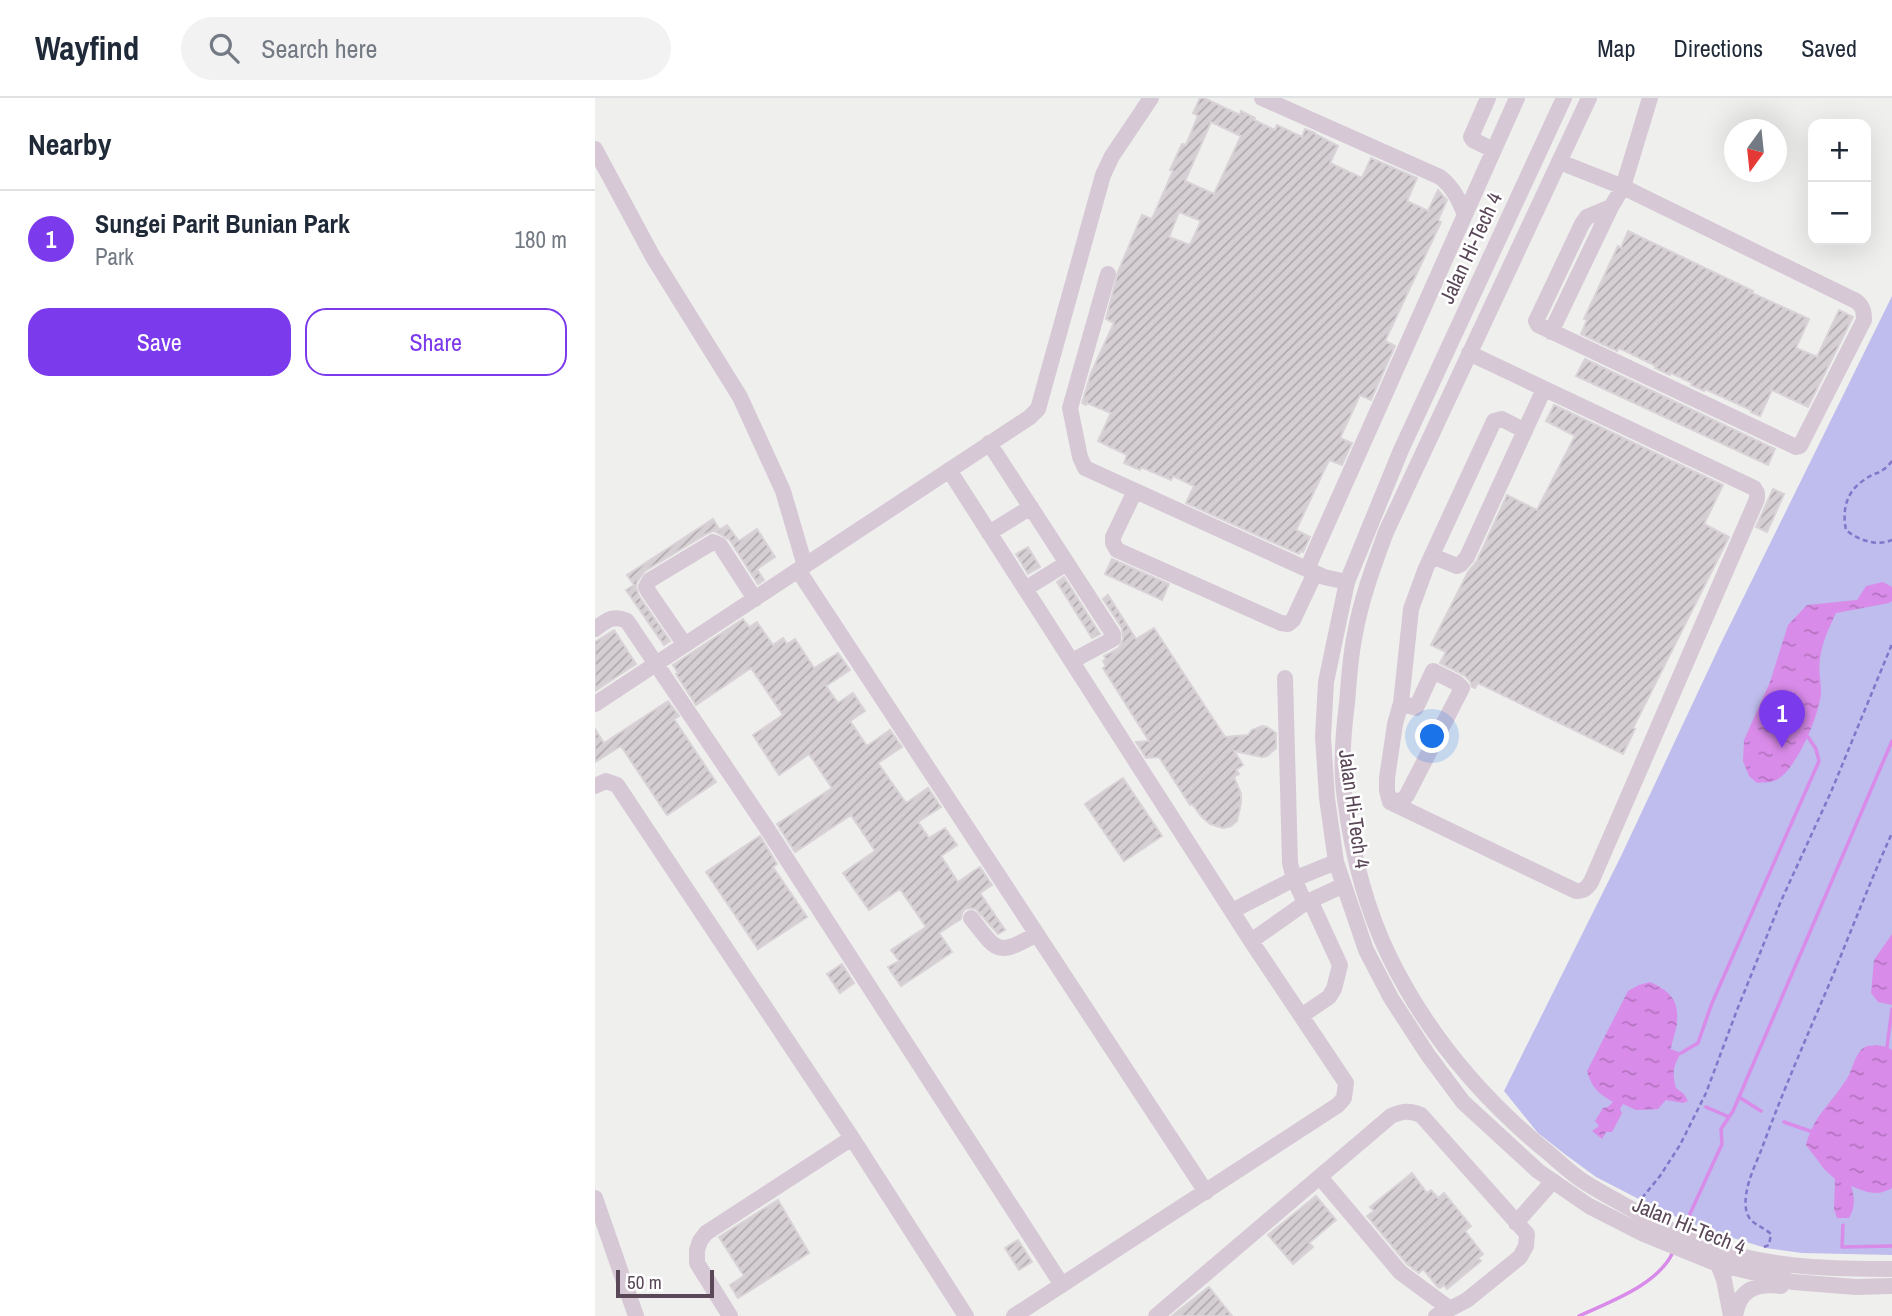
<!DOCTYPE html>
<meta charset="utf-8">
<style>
body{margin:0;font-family:"Archivo Narrow",sans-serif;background:#f2f2f3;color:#1f2937}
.controls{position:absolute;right:21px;top:21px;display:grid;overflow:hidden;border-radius:14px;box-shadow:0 7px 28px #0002}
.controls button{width:63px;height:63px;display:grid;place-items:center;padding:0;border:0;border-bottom:2px solid #e0e1e3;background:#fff;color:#1f2937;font:35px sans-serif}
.compass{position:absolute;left:1129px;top:21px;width:63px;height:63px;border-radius:50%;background:#fff;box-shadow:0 7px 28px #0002;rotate:195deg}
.scale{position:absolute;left:21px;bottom:18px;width:98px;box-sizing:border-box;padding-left:7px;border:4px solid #5a4758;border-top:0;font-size:19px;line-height:24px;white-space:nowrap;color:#5a4758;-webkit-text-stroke:5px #fff;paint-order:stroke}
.you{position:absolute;left:838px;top:639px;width:24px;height:24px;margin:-18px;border:5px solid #fff;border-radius:50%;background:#1a73e8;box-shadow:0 0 0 10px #1a73e833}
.badge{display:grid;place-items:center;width:46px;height:46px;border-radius:50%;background:#7c3aed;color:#fff;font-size:23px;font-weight:700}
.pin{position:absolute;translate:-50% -58px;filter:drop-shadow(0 2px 4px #0008)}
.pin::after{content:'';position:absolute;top:37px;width:24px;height:21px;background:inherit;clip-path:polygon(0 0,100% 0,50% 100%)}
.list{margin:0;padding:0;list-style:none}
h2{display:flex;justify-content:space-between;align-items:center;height:91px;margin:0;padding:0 28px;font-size:30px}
h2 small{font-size:23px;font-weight:400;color:#747a83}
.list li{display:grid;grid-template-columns:46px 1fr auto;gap:21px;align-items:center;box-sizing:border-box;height:98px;padding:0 28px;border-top:2px solid #e0e1e3}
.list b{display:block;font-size:26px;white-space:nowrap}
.list p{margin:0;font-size:23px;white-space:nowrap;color:#747a83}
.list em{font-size:23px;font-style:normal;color:#747a83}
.actions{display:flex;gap:14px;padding:21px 28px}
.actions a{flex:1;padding:16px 0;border:2px solid #7c3aed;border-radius:21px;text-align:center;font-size:24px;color:#7c3aed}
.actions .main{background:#7c3aed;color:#fff}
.icon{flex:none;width:38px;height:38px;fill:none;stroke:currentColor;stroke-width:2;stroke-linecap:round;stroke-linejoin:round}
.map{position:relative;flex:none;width:1297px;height:1218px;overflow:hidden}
header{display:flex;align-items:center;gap:42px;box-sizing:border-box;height:98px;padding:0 35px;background:#fff;border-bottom:2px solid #e0e1e3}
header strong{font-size:33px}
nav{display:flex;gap:38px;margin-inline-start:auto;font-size:24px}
.search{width:490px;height:63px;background:#f2f2f3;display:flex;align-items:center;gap:18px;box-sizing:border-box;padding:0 24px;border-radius:38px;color:#747a83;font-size:26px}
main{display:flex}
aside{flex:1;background:#fff}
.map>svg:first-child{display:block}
.park{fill:#bebded}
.water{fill:url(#water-ripples)}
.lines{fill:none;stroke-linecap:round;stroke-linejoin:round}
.stream{stroke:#d98be9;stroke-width:3.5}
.building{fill:url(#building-hatch);stroke:#d9d2d7;stroke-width:2;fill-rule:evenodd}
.path{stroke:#8176ca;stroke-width:2.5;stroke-dasharray:5 3.5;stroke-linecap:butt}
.minor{stroke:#d7c8d6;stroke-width:16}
.labels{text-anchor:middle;stroke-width:5;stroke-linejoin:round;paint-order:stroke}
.street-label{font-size:21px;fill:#5a4758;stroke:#fff}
</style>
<header>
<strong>Wayfind</strong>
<div class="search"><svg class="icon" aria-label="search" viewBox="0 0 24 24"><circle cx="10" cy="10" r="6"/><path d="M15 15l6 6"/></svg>Search here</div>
<nav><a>Map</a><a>Directions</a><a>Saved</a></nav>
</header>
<main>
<aside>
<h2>Nearby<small></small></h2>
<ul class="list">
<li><span class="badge">1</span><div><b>Sungei Parit Bunian Park</b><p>Park</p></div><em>180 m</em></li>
</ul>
<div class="actions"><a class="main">Save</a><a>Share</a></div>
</aside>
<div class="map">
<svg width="1297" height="1218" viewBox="0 0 1297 1218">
<defs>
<pattern id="water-ripples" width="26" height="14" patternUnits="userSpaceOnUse" patternTransform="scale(1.75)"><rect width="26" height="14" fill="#d98be9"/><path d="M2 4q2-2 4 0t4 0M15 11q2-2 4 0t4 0" fill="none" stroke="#b373c0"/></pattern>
<pattern id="building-hatch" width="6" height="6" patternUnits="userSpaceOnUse" patternTransform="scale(1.75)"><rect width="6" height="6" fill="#d5ced3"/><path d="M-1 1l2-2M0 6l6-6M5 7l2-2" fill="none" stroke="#b0a9ae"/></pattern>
</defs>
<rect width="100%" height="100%" fill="#eff0ee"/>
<path class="park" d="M1297,198V1157L1207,1155L1171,1150L1118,1134L1067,1113L1001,1079L971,1057L943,1035L909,993L1027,756L1126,545Z"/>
<path class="water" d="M1288,484L1297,489V503L1294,505L1241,515C1234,530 1227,544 1225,561C1223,572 1226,583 1226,594C1225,616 1200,676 1179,683C1174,685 1167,684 1162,685L1154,678L1148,663L1149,642L1175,584L1193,527L1212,507L1262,502L1271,488Z
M1297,836V907L1283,904L1276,895L1279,862Z
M1055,884C1074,893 1084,901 1082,923C1082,932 1077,942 1076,951L1086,955C1078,968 1077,976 1081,990L1089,996L1093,1003L1088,1005L1071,1002L1063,1011L1041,1012L1028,1006L1025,1011L1027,1015L1017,1034H1011L1007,1041L997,1033L1004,1028L1000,1023L1008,1010L1013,1009L1018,1004C1003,995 997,990 992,973L1033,893L1044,887Z
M1281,947L1292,949L1297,952V1090C1282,1099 1271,1094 1256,1088C1260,1099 1260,1111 1254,1120H1242L1239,1111L1240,1081L1230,1072L1211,1047C1219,1017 1235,1007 1251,982C1258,973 1259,955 1270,949C1274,947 1278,948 1281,947Z"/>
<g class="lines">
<path class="stream" d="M1292,949L1297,911
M1086,955L1103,945L1117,905L1224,663L1221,651L1213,639
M1144,999L1166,1013
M1111,1009L1134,1019
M1189,1024L1215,1033
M1248,1127L1247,1149L1297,1148
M1088,1131L1127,1046L1126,1031L1138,1013L1297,643
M984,1218C1014,1204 1063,1187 1078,1154"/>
</g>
<path class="building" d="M605,0H609L645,17L646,13L660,20L659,22L680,32L682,27L707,39L710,31L720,35V36L743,48L735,65L767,80L776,60L822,80L812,103L833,113L843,92L852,102L843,122L846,124L790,243L800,248L776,302L765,297L745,340L757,345L747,367L734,362L701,432L715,439L708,454L705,453L704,456L591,405L599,388L578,378L576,382L546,369L545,372L529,365L532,357L503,343L516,315L492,305L491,307L487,305L496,275L519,225L511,221L523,174L547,117L557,121L578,73L575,72L587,46L591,47L603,18L598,15ZM616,24L646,38L619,96L590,83ZM584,114L606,123L595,147L574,139Z
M1033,133L1158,193L1157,195L1214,221L1201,250L1222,259L1244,212L1258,219L1213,309L1177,292L1165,318L1156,314V312L1110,291L1109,293L1096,287L1097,285L1076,275L1075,277L1060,270L1061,268L1024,250L1022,253L986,236L992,222L989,221L1023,148L1026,150Z
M990,261L1180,351L1173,367L981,278Z
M959,307L1128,387L1109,426L1134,439L1038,630L1040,631L1028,656L883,585L880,590L877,589L875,583L869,577L845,565L851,554L836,547L873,474L882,463L912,397L942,412L980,338L951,323Z
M1178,391L1189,396L1172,434L1161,429Z
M118,421L124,431L113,435L50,473L42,484L41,489L44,498L75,543L69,547L31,492L39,487L32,477Z
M132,427L144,443L162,431L180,459L162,471L169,482L163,486L134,441L121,434Z
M433,449L445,469L433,476L421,456Z
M517,461L574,486L567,502L510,476Z
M469,479L505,536L497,540L462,484Z
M513,497L541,541L559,530L630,639L653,637L657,632L667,628L672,629L681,635V650L672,658L667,659L639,653L648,667L641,672L644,676L639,679L646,696V705L642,723L636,728L628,730L615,726L606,718L597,706L595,707L564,659L551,660L541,644L554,643L508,570L511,568L508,563L511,561L509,558L524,550L528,541L527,530L508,501Z
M148,521L154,529L162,524L178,547L188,540L192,546L200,541L219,570L243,555L255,572L231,588L243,605L258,595L270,613L255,623L272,648L295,632L307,649L283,665L311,705L333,690L346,709L323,724L334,740L350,730L362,747L346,758L363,784L385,769L397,787L385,795L410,832L403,836L381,811L375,810L370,811L367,815L366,821L344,835L357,854L306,888L293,869L304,863L296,852L331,829L305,791L274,812L248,775L280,753L256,717L200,754L182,726L237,690L214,656L184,677L158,637L188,617L156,570L101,607L81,576L83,575L78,567Z
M19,532L41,566L0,593V544Z
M73,603L84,618L79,621L121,684L72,717L26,648L0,664V631L9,645Z
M528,680L567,738L529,763L490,706Z
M165,738L182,766L178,769L212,819L163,851L111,774Z
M247,866L259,885L245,895L232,876Z
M817,1075L832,1095L836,1092L843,1100L849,1095L876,1128L870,1133L888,1156L883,1160L886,1163L852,1191L849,1187L845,1190L842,1188L828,1171L824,1175L812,1166L772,1118L779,1113L775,1109Z
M721,1098L741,1122L714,1145L718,1149L698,1166L673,1137Z
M183,1102L214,1155L143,1200L135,1187L149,1178L124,1139Z
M423,1142L437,1164L424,1172L410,1150Z
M614,1189L637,1218H577L583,1213Z"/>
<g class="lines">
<path class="path" d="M1297,363C1286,377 1281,373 1269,382C1251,394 1247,412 1251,432C1263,442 1282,449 1297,442
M1047,1100L1065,1078L1085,1047L1111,995L1142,912L1186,803L1236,694L1297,546
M1169,1149L1174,1147L1176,1136C1166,1127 1153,1126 1151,1111C1148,1091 1160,1068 1167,1050C1188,993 1212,938 1236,882C1256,833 1275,784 1297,735"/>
<path class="minor" d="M667,0L845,79C858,89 864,102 870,117
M893,0L876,39L878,42L898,52
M969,0L806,352L752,484L731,584L728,639L732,700L741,764L771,852L796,900L833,957L868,1004L943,1073L994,1108L1049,1136L1123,1166L1198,1184L1261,1189L1297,1188
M994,0L791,434C779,467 766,501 760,536C755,559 754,582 752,605C748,636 745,670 750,701C757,755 771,811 795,860C833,937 889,1003 956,1057C965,1065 975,1074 985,1081C999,1091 1016,1099 1031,1108C1063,1126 1097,1145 1133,1155C1186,1170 1242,1171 1297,1171
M0,51L58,159L145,299L188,393L210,468
M965,64L1028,89L1261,203C1268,208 1269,214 1269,222L1205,348L1201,349L943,227L941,223L987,126L992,119L1016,109
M513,176L475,310L485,359L490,370L729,479L752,484
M956,234L1016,109L1028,89L1055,0
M874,255L1159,390L1162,395V401L996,784C991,791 989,793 981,793L795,704L792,693V680L800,626L806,605L816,511L831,470L899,323L907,321L930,333
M394,345L518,536V541L477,563
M354,372L656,843L751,985L749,1000L743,1007L419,1218
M540,393L518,439V445L522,452L686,525L693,526L698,522L720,475
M394,435L436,409
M837,458L862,468L866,466L872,459L949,291
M712,471L922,0
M203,472L611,1094
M430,491L472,465
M0,531C11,523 18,516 32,523L173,732L467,1187
M90,547L53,493L51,489L55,482L118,444L125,447L160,501
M690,580L695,765L699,781L710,805
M0,606L435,319L443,311L508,77L517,58L556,0
M0,688L11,683L22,687L257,1040L371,1218
M795,704L808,702L812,697L867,590L862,585L838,573L821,610L806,605
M637,813L699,781L741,764
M376,820C403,855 402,858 442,836
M656,843L710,805L749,787
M706,918L734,899L739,891L745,867L715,802
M725,1079L805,1174L855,1211
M0,1100L41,1218
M921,1125L958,1083
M1123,1166L1129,1182L1136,1218
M135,1218L102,1165V1152L105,1143L111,1135L257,1040
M561,1218L796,1018C807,1013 815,1012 826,1017L932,1136L931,1148L925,1159L872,1202L841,1218
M1140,1218C1144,1191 1161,1185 1186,1188"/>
</g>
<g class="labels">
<g class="street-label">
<text transform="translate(876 150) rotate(-65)" y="7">Jalan Hi-Tech 4</text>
<text transform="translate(759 711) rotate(82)" y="7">Jalan Hi-Tech 4</text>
<text transform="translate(1094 1128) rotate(22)" y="7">Jalan Hi-Tech 4</text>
</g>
</g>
</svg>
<div class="controls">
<button>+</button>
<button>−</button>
</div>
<svg class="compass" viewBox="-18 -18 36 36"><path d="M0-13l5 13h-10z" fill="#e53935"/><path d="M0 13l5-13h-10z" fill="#747a83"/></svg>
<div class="scale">50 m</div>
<div class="you"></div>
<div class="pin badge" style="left:1187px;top:650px">1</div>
</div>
</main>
